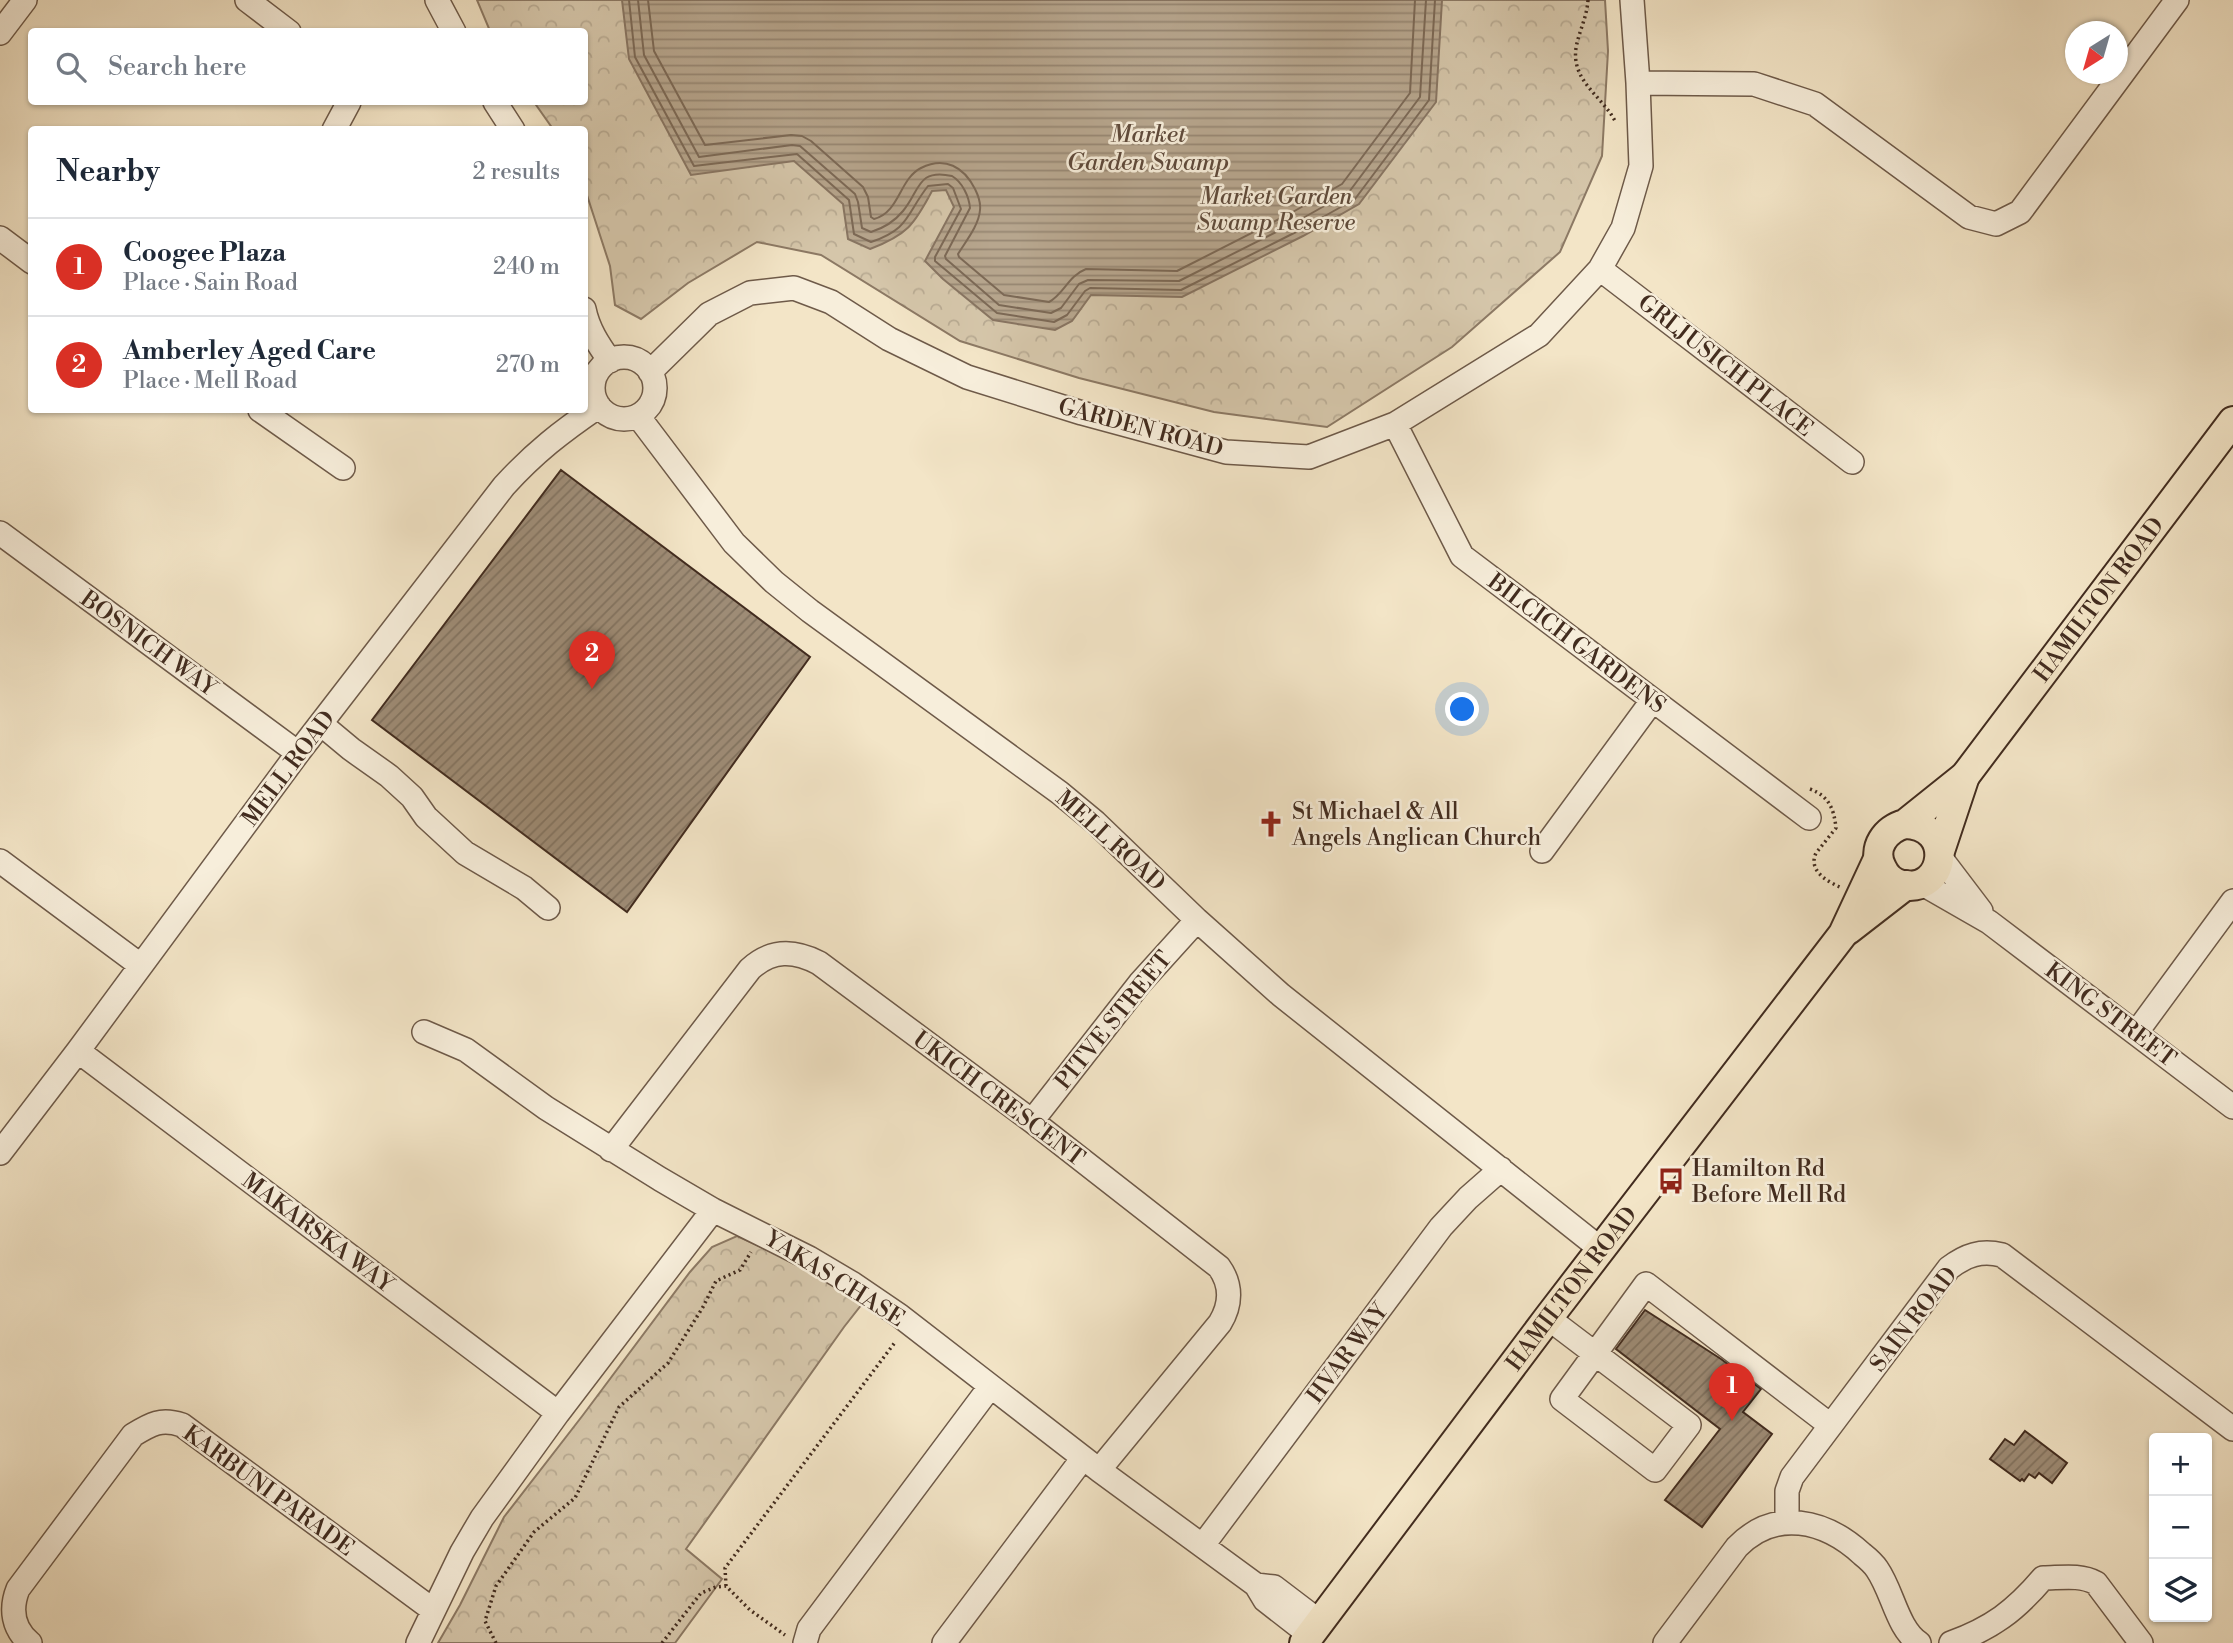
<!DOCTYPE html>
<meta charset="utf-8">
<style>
body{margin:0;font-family:"Libre Bodoni",serif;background:#f2f2f3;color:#1f2937}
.controls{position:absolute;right:21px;bottom:21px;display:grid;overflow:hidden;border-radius:7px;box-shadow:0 2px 5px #0004}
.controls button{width:63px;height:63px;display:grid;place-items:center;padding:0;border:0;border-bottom:2px solid #e0e1e3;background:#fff;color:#1f2937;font:35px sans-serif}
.compass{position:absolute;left:2065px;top:21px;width:63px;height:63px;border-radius:50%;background:#fff;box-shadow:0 2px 5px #0004;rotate:217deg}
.you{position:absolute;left:1463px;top:710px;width:24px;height:24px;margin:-18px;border:5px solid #fff;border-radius:50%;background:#1a73e8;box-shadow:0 0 0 10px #1a73e833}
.badge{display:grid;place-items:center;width:46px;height:46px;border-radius:50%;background:#d93025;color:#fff;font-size:23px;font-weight:700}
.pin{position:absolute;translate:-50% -58px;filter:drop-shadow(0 2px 4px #0008)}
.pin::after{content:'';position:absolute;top:37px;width:24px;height:21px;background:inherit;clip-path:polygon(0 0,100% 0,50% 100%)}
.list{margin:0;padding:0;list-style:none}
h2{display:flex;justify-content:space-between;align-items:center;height:91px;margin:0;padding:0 28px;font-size:30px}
h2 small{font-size:23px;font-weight:400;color:#747a83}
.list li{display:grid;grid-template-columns:46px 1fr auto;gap:21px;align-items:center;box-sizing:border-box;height:98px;padding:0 28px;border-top:2px solid #e0e1e3}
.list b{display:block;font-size:26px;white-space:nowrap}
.list p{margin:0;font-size:23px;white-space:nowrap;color:#747a83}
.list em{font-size:23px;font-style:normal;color:#747a83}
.icon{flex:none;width:38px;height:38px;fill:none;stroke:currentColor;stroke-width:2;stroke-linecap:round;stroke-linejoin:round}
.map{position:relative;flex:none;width:2233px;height:1643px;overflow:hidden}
.search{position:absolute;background:#fff;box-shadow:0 2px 5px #0004;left:28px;top:28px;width:560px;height:77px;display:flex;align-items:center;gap:18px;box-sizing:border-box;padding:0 24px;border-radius:7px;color:#747a83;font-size:26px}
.panel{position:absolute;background:#fff;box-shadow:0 2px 5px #0004;left:28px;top:126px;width:560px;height:287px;border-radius:7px}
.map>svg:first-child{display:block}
.park{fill:url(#park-crowns);stroke:#8c7964;stroke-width:2}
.water{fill:url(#water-rules);stroke:#887562;stroke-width:2}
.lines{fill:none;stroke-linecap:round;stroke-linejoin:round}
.shore{stroke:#7c6956;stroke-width:2}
.building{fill:url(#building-hatch);stroke:#422c1f;stroke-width:2}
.minor-casing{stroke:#6e5a49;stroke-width:26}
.major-casing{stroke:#422c1f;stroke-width:32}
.path{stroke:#422c1f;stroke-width:3.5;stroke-dasharray:2 3.5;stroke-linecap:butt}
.minor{stroke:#f7eedb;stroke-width:23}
.major{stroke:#f3e5c7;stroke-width:28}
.labels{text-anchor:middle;stroke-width:5;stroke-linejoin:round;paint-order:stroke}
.park-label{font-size:23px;font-style:italic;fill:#5f4b3b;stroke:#f7eedb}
.street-label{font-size:23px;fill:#422c1f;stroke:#f7eedb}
.poi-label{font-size:23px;fill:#422c1f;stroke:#f7eedb;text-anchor:start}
.water-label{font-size:24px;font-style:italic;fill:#5f4a3b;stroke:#f7eedb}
</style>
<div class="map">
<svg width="2233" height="1643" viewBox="0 0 2233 1643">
<defs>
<pattern id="park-crowns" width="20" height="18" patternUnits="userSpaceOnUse" patternTransform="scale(1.75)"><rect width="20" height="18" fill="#d5c6aa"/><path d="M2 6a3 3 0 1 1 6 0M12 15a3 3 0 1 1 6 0" fill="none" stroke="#b8aa92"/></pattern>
<pattern id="water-rules" width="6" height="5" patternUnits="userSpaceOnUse" patternTransform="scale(1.75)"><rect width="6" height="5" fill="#b7a68e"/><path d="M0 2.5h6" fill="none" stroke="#968773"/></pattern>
<pattern id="building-hatch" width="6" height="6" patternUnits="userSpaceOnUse" patternTransform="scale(1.75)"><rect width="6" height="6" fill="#9e8c76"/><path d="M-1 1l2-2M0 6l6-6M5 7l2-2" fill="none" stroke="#827360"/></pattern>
</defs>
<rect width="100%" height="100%" fill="#f3e5c7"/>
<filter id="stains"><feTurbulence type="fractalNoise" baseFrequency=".00286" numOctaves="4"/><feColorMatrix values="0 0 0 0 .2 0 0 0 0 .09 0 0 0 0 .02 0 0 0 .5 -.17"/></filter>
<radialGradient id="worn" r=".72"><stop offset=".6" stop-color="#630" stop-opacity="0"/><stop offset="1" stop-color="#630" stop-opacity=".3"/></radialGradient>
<path class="park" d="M477,0H1605L1608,51L1602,156L1560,252L1452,347L1327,427L1214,412L1079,378L960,341L821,255L757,242L688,283L641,319L615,305L610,266L585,189L584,130L553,129L534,102H584V32L490,31Z
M737,1236L802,1266L862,1304L844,1327L686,1549L722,1579L675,1643H438L460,1605L504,1517L583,1415L690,1272L712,1247Z"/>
<path class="water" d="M622,0H1442L1436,102L1359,204L1303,236L1182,297L1091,295L1072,321L1055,330L993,320L943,279L925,261L954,207L946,190L932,191C914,225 907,235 870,249L848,239L843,204L794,161L691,175L629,59Z"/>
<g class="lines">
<path class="shore" d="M629,0L635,57L694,166L797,154L849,200L854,234L871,242C910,229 906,214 928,186L948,184L953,188L961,209L935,257V261L997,313L1054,322L1067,315L1085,291L1090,288L1181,290L1300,230L1355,199L1429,100L1435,0
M638,0L644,55L699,157L792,145L800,146L855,194L858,202L862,228L871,232C884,228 894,222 903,211C920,191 917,168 952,176C962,182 969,196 970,208L945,256L946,259L999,305L1051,313L1061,308L1079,284L1088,280L1179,281L1296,222L1349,192L1420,97L1426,0
M648,0L654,51L705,145L791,135L802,136L811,141L863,187L868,197L871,217L874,219C900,212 899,179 921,168C945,156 964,167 975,189C978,195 981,202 980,210C979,225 966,241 958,254L959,257L1004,295L1049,302C1064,294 1068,276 1086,269L1177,271L1291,213L1342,184L1410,93L1415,0"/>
</g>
<path class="building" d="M561,470L810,657L627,912L372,720Z
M1645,1310L1721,1359L1761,1389L1743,1412L1772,1434L1702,1527L1665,1500L1720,1429L1616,1349Z
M2025,1431L2067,1463L2052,1483L2039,1473L2035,1478L2029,1474L2024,1481L2022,1479L2020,1481L1990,1459L2005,1439L2014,1445Z"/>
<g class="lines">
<g class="minor-casing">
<path id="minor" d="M247,0L289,32
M437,0L454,32
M0,33L25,0
M1638,83L1754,84L1815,104L1969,217L1996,224L2020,212L2177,0
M495,102L513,130
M334,130L349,102
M0,238L32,262
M1600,269L1852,462
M584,309C588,329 598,344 610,361
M593 388a31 31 0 1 1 62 0a31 31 0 1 1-62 0Z
M650,372L709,314L750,293L794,288L831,302L889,339L967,377L1082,413L1226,452L1309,457L1395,424L1539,335L1600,269L1623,228L1641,166L1638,83L1632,0
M260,410L343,468
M638,416L734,543L774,582L810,611L1060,793L1095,822L1197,920L1281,995L1602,1250
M1395,424L1462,556L1809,818
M0,533L298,753
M321,724L351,749L389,776L412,797L426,817L465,853L524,888L548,908
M1542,851L1652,701
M1940,857L1981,911
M0,861L140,965
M1921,883L1989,922L2233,1107
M424,1032L466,1050L546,1108L660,1179L713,1210L809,1258L853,1284L900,1316L1099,1470L1256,1585L1265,1600L1310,1635
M2136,1033L2233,901
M78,1051L558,1413
M1032,1121L1140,983L1197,920
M611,1150L750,969C772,949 794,950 819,963L1032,1121L1219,1267C1232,1285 1231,1305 1220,1323L1099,1470
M0,1153L78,1051L298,753L504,486C535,452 561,432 599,406
M1548,1318L1689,1425L1655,1470L1562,1399L1646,1284L1830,1425
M1787,1522V1491L1792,1477L1949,1268C1966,1255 1981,1250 2002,1255L2233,1429
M1203,1545L1441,1227L1468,1198L1501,1169
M1256,1585L1274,1587L1320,1622
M30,1643C13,1629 10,1609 18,1589L133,1435C151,1424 161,1418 182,1425L433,1610
M418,1643L462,1552L482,1518L558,1413L713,1210
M805,1643L809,1629L990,1387
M944,1643L1083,1458
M1665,1643L1737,1547C1775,1508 1825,1520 1862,1554C1867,1558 1873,1563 1877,1569C1893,1592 1897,1628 1919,1643
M1951,1643C1992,1628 2015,1611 2043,1578C2060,1578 2080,1574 2096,1583L2141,1643"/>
</g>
<g class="major-casing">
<g id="major">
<path id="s1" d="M1905,824C1956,825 1946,894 1902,885C1893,883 1886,877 1882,868C1871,848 1886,829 1905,824L1965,776L2233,421"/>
<path d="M1940,851L1965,776"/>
<path d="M1848,930L1906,885"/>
<path id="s2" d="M1304,1643L1548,1318L1843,934L1878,859"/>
</g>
</g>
<path class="path" d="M1588,0C1587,17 1579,31 1576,48C1571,82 1604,97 1616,123
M1810,789C1829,796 1834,809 1836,828L1816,853C1808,870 1826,881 1840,887
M726,1586L725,1568L896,1341
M496,1643L485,1621L496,1586L534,1532L575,1498L619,1407L668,1363L703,1307L716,1281L740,1270L751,1252
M662,1643L701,1593L716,1587L726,1586L750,1610L785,1635"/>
<use href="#minor" class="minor"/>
<use href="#major" class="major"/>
</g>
<defs>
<g id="church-bare" transform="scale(2.1)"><path d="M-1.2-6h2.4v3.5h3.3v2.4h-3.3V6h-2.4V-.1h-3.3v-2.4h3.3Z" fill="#8f2418" stroke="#f7eedb" stroke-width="2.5" paint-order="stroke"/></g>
<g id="bus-bare" transform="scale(2.1)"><path d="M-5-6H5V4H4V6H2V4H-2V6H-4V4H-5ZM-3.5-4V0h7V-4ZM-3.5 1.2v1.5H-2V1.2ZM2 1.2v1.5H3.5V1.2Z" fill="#8f2418" stroke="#f7eedb" stroke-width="2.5" paint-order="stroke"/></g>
</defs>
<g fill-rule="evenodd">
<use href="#church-bare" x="1271" y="824"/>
<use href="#bus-bare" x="1671" y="1181"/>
</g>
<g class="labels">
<g class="park-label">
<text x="1276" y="204">Market Garden<tspan x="1276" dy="26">Swamp Reserve</tspan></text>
</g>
<g class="street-label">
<text transform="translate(1726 365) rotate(38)" y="8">GRLJUSICH PLACE</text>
<text transform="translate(1141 427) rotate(15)" y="8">GARDEN ROAD</text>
<text dy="8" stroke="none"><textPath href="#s1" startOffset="490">HAMILTON ROAD</textPath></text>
<text transform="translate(149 643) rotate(36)" y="8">BOSNICH WAY</text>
<text transform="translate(1577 643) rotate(37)" y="8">BILCICH GARDENS</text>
<text transform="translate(288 768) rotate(-53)" y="8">MELL ROAD</text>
<text transform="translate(1111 840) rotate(42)" y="8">MELL ROAD</text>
<text transform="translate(2111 1014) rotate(37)" y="8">KING STREET</text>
<text transform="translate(1113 1020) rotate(-51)" y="8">PITVE STREET</text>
<text transform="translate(999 1098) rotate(37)" y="8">UKICH CRESCENT</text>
<text transform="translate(318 1232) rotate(37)" y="8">MAKARSKA WAY</text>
<text transform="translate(835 1278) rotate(32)" y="8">YAKAS CHASE</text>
<text dy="8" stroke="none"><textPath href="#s2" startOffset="444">HAMILTON ROAD</textPath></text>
<text transform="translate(1913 1319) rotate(-52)" y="8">SAIN ROAD</text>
<text transform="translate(1347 1353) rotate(-53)" y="8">HVAR WAY</text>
<text transform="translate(269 1490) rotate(36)" y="8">KARBUNI PARADE</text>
</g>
<g class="poi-label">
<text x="1292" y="819">St Michael &amp; All<tspan x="1292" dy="26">Angels Anglican Church</tspan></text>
<text x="1692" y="1176">Hamilton Rd<tspan x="1692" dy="26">Before Mell Rd</tspan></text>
</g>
<g class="water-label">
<text x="1148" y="142">Market<tspan x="1148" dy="28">Garden Swamp</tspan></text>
</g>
</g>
<rect width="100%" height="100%" filter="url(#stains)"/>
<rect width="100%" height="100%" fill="url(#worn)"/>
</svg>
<div class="controls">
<button>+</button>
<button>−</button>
<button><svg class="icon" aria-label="layers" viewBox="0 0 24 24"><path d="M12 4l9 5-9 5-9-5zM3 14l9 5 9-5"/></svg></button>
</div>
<svg class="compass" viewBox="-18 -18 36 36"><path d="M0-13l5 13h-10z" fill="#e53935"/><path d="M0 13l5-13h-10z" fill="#747a83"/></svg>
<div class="you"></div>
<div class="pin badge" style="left:1732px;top:1421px">1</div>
<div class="pin badge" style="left:592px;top:689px">2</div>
<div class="search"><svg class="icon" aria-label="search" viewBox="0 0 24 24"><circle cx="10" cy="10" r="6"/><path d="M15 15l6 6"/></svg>Search here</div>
<section class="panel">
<h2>Nearby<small>2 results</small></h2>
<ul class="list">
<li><span class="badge">1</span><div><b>Coogee Plaza</b><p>Place · Sain Road</p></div><em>240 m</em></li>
<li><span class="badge">2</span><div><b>Amberley Aged Care</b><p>Place · Mell Road</p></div><em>270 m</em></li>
</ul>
</section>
</div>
